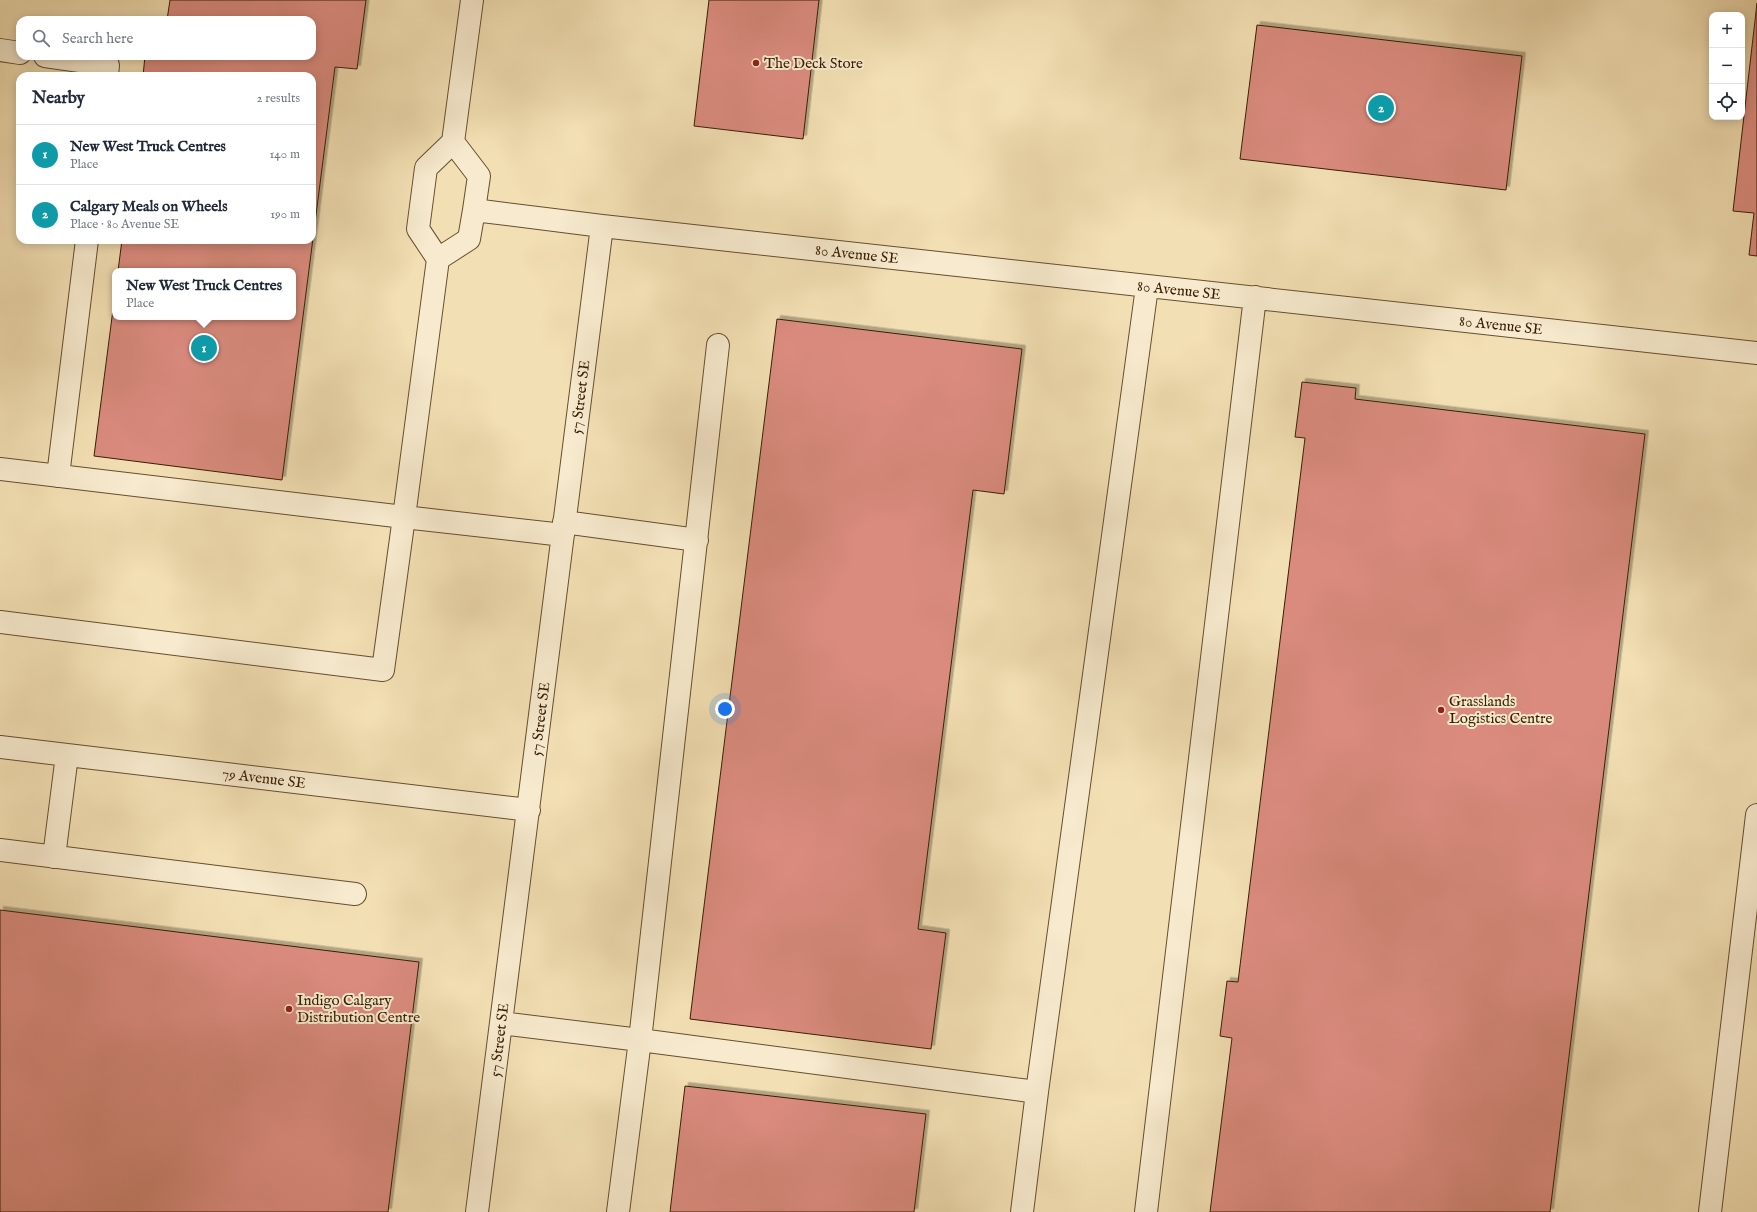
<!DOCTYPE html>
<meta charset="utf-8">
<style>
body{margin:0;font-family:"IM FELL English",serif;background:#f6f6f7;color:#1f2937}
.controls{position:absolute;right:12px;top:12px;display:grid;overflow:hidden;border-radius:8px;box-shadow:0 2px 10px #0003}
.controls button{width:36px;height:36px;display:grid;place-items:center;padding:0;border:0;border-bottom:1px solid #e0e1e3;background:#fff;color:#1f2937;font:20px sans-serif}
.you{position:absolute;left:725px;top:709px;width:14px;height:14px;margin:-10px;border:3px solid #fff;border-radius:50%;background:#1a73e8;box-shadow:0 0 0 6px #1a73e833}
.badge{display:grid;place-items:center;width:26px;height:26px;border-radius:50%;background:#8f2418;color:#fff;font-size:13px;font-weight:700}
.pin{position:absolute;translate:-50% -50%;border:2px solid #fff;box-shadow:0 1px 4px #0006}
.popup{position:absolute;left:112px;top:268px;width:184px;height:52px;box-sizing:border-box;display:grid;place-content:center;border-radius:8px;background:#fff;filter:drop-shadow(0 1px 3px #0005);font-size:13px;white-space:nowrap;color:#747a83}
.popup b{font-size:15px;color:#1f2937}
.popup::after{content:'';position:absolute;left:50%;top:100%;margin-left:-8px;border:8px solid transparent;border-top-color:#fff}
.list{margin:0;padding:0;list-style:none}
h2{display:flex;justify-content:space-between;align-items:center;height:52px;margin:0;padding:0 16px;font-size:17px}
h2 small{font-size:13px;font-weight:400;color:#747a83}
.list li{display:grid;grid-template-columns:26px 1fr auto;gap:12px;align-items:center;box-sizing:border-box;height:60px;padding:0 16px;border-top:1px solid #e0e1e3}
.list b{display:block;font-size:15px;white-space:nowrap}
.list p{margin:0;font-size:13px;white-space:nowrap;color:#747a83}
.list em{font-size:13px;font-style:normal;color:#747a83}
.icon{flex:none;width:22px;height:22px;fill:none;stroke:currentColor;stroke-width:2;stroke-linecap:round;stroke-linejoin:round}
.map{position:relative;flex:none;width:1757px;height:1212px;overflow:hidden}
.search{position:absolute;background:#fff;box-shadow:0 2px 10px #0003;left:16px;top:16px;width:300px;height:44px;display:flex;align-items:center;gap:10px;box-sizing:border-box;padding:0 14px;border-radius:12px;color:#747a83;font-size:15px}
.panel{position:absolute;background:#fff;box-shadow:0 2px 10px #0003;left:16px;top:72px;width:300px;height:172px;border-radius:12px}
.map>svg:first-child{display:block}
.building{fill:#da8b7e;stroke:#381e02;filter:url(#shadow)}
.lines{fill:none;stroke-linecap:round;stroke-linejoin:round}
.minor-casing{stroke:#664e2e;stroke-width:24}
.minor{stroke:#f7eace;stroke-width:22}
.poi-dot{fill:#8f2418;stroke:#f7eace;stroke-width:1.5}
.labels{text-anchor:middle;stroke-width:4;stroke-linejoin:round;paint-order:stroke}
.poi-label{font-size:15px;fill:#381e02;stroke:#f7eace;text-anchor:start}
.street-label{font-size:15px;fill:#381e02;stroke:#f7eace}
</style>
<div class="map">
<svg width="1757" height="1212" viewBox="0 0 1757 1212">
<defs>
<filter id="shadow"><feDropShadow dx="3.5" dy="-3.5" stdDeviation="0" flood-color="#0004"/></filter>
</defs>
<rect width="100%" height="100%" fill="#f2dfb3"/>
<filter id="stains"><feTurbulence type="fractalNoise" baseFrequency=".005" numOctaves="4"/><feColorMatrix values="0 0 0 0 .2 0 0 0 0 .09 0 0 0 0 .02 0 0 0 .5 -.17"/></filter>
<radialGradient id="worn" r=".72"><stop offset=".6" stop-color="#630" stop-opacity="0"/><stop offset="1" stop-color="#630" stop-opacity=".3"/></radialGradient>
<path class="building" d="M170,0H366L357,69L335,67L282,480L94,456L115,294V317H293V271H118L122,240H312V76H143L145,56H312V20H167Z
M709,0H819L803,139L694,126Z
M1757,3V256L1749,255L1754,213L1733,211Z
M1257,25L1522,56L1506,190L1240,159Z
M777,319L1022,349L1004,494L973,490L918,929L946,933L931,1049L690,1019Z
M1302,382L1356,388L1355,399L1645,434L1550,1212H1210L1232,1038L1220,1036L1227,981L1238,982L1305,438L1295,437Z
M0,910L419,962L388,1212H0Z
M685,1086L926,1114L914,1212H670Z"/>
<g class="lines">
<g class="minor-casing">
<path id="minor" d="M0,50L20,53
M45,56L108,65L107,76
M453,142L472,0
M474,210L479,176L453,142L426,168L418,229L438,259L469,239L474,210L602,226L1757,353
M438,259L404,517L563,535
M0,469L404,517L383,670L0,622
M58,476L87,240
M564,522L697,540
M0,747L529,810
M0,850L355,894
M54,857L67,755
M501,1023L640,1040L1037,1092
M477,1212L602,226
M618,1212L640,1040L718,345
M1022,1212L1037,1092L1147,287
M1146,1212L1255,297
M1710,1212L1757,815"/>
</g>
<use href="#minor" class="minor"/>
</g>
<g class="poi-dot">
<circle cx="756" cy="63" r="4"/>
<circle cx="1441" cy="710" r="4"/>
<circle cx="289" cy="1009" r="4"/>
</g>
<g class="labels">
<g class="poi-label">
<text x="764" y="68">The Deck Store</text>
<text x="1449" y="706">Grasslands<tspan x="1449" dy="17">Logistics Centre</tspan></text>
<text x="297" y="1005">Indigo Calgary<tspan x="297" dy="17">Distribution Centre</tspan></text>
</g>
<g class="street-label">
<text transform="translate(857 254) rotate(6)" y="5">80 Avenue SE</text>
<text transform="translate(1179 290) rotate(6)" y="5">80 Avenue SE</text>
<text transform="translate(1501 325) rotate(6)" y="5">80 Avenue SE</text>
<text transform="translate(580 397) rotate(-83)" y="5">57 Street SE</text>
<text transform="translate(540 719) rotate(-83)" y="5">57 Street SE</text>
<text transform="translate(264 778) rotate(7)" y="5">79 Avenue SE</text>
<text transform="translate(499 1040) rotate(-83)" y="5">57 Street SE</text>
</g>
</g>
<rect width="100%" height="100%" filter="url(#stains)"/>
<rect width="100%" height="100%" fill="url(#worn)"/>
</svg>
<div class="controls">
<button>+</button>
<button>−</button>
<button><svg class="icon" aria-label="locate" viewBox="0 0 24 24"><circle cx="12" cy="12" r="6"/><path d="M12 2v4M12 18v4M2 12h4M18 12h4"/></svg></button>
</div>
<div class="you"></div>
<div class="pin badge" style="left:204px;top:348px;background:#0f9aa8">1</div>
<div class="popup"><b>New West Truck Centres</b>Place</div>
<div class="pin badge" style="left:1381px;top:108px;background:#0f9aa8">2</div>
<div class="search"><svg class="icon" aria-label="search" viewBox="0 0 24 24"><circle cx="10" cy="10" r="6"/><path d="M15 15l6 6"/></svg>Search here</div>
<section class="panel">
<h2>Nearby<small>2 results</small></h2>
<ul class="list">
<li><span class="badge" style="background:#0f9aa8">1</span><div><b>New West Truck Centres</b><p>Place</p></div><em>140 m</em></li>
<li><span class="badge" style="background:#0f9aa8">2</span><div><b>Calgary Meals on Wheels</b><p>Place · 80 Avenue SE</p></div><em>190 m</em></li>
</ul>
</section>
</div>
